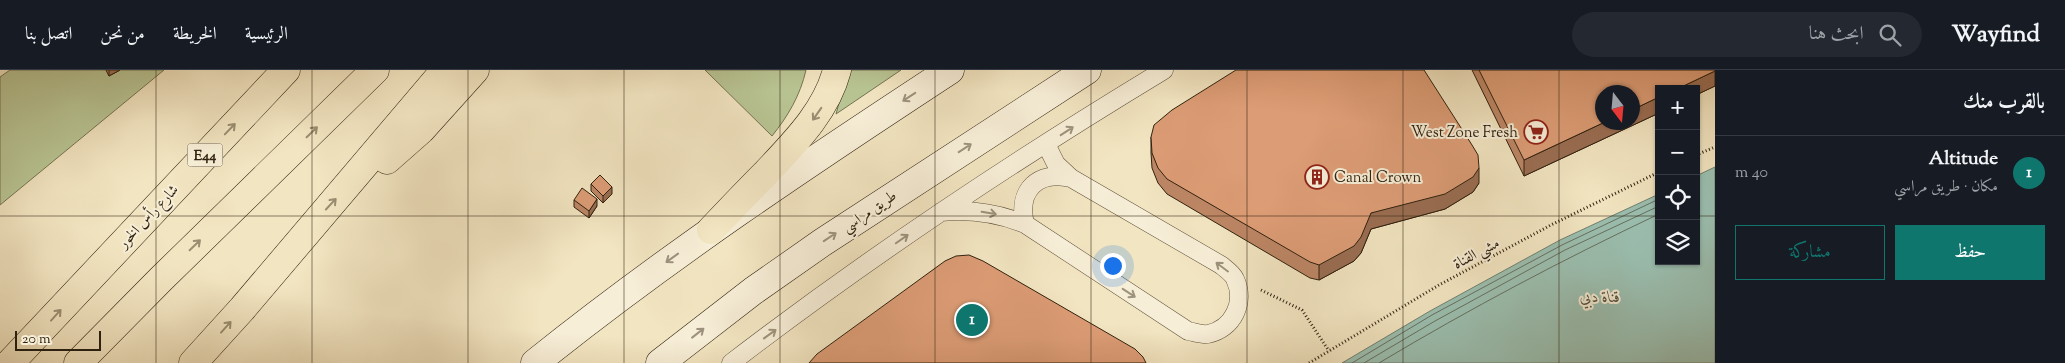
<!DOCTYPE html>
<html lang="ar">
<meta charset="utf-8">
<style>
body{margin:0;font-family:"Sorts Mill Goudy",Amiri,serif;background:#242831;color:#f1f3f6;direction:rtl}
.controls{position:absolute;right:15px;top:15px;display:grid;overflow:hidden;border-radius:0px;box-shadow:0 1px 4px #0004}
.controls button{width:45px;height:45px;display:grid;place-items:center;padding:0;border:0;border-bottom:1px solid #363941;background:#171b24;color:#f1f3f6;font:25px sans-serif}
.compass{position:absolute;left:1595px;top:15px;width:45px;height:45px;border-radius:50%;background:#171b24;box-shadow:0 1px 4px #0004;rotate:164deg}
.scale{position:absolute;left:15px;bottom:12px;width:86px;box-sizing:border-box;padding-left:5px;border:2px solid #2f210f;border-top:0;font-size:14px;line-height:18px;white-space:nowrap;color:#2f210f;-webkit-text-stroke:4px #f7eed7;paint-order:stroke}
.you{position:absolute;left:1112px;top:195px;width:18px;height:18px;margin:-12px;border:4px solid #fff;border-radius:50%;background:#1a73e8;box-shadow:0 0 0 8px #1a73e833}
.badge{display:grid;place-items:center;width:32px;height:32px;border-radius:50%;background:#0f766e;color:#fff;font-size:16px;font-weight:700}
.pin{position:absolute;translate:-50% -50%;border:2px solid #fff;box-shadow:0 1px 5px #0006}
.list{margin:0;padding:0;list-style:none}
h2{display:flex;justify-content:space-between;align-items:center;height:65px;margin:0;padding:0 20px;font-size:21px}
h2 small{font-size:16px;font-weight:400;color:#9ea1a6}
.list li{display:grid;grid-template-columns:32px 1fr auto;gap:15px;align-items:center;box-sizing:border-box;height:75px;padding:0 20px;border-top:1px solid #363941}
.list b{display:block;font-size:19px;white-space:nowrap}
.list p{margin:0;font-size:16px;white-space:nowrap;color:#9ea1a6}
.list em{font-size:16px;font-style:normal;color:#9ea1a6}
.actions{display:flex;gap:10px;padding:15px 20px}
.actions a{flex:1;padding:11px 0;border:1px solid #0f766e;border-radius:0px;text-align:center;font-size:18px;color:#0f766e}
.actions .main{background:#0f766e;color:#fff}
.icon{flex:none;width:28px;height:28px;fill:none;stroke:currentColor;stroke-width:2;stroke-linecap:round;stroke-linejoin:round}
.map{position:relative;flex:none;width:1715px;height:293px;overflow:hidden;direction:ltr}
header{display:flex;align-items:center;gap:30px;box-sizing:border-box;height:70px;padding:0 25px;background:#171b24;border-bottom:1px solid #363941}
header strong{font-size:24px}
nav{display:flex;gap:28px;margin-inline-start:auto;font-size:18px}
.search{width:350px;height:45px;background:#242831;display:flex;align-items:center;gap:12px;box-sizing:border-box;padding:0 18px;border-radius:28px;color:#9ea1a6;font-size:19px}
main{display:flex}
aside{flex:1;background:#171b24}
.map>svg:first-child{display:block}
.green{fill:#b9c594;stroke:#747352}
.water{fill:#9bbfb0;stroke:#708070}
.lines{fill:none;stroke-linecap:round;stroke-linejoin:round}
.shore{stroke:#657060;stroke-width:1}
.lane-casing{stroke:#60523c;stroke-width:19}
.secondary-casing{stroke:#2f210f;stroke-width:29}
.highway-casing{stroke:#2f210f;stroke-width:29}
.path{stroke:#2f210f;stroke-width:3;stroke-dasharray:1 2.5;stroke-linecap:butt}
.lane{stroke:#f7eed7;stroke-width:18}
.secondary{stroke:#f7eed7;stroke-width:28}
.highway{stroke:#f2e5c1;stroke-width:28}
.wall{fill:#bd8665;stroke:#2f210f}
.shaded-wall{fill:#9a6d52;stroke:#2f210f}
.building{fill:#dc9c75;stroke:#2f210f}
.oneway{stroke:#9d927d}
.oneway2{stroke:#9a8d71}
.grid{fill:none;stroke:#2f210f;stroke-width:1;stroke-opacity:0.55}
.labels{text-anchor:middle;stroke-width:4;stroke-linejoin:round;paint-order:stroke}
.shield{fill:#f7eed7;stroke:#6b5e4b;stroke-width:1}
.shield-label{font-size:14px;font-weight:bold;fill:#2f210f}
.poi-label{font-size:15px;fill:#2f210f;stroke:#f7eed7;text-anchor:end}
.street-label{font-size:15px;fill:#2f210f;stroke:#f7eed7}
.water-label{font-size:16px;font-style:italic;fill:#4f503f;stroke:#f7eed7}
</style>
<header>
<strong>Wayfind</strong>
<div class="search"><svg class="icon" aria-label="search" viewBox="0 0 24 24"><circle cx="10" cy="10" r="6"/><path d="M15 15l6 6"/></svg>ابحث هنا</div>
<nav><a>الرئيسية</a><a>الخريطة</a><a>من نحن</a><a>اتصل بنا</a></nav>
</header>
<main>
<aside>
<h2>بالقرب منك<small></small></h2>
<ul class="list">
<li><span class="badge">1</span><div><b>Altitude</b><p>مكان · طريق مراسي</p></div><em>40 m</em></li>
</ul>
<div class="actions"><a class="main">حفظ</a><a>مشاركة</a></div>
</aside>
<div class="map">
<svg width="1715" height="293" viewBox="0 0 1715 293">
<rect width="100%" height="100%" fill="#f2e5c1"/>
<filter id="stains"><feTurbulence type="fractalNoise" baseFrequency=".004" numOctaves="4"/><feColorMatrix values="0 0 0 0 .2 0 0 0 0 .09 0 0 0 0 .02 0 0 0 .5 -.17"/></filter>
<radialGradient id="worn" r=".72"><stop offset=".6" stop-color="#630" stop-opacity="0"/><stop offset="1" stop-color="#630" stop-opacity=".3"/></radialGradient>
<path class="green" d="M10,0H106L109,6L120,0H164L0,135V7Z
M705,0H806C800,26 788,46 772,66Z
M848,0H901L836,44Z"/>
<path class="water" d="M1715,97V293H1342L1430,241L1560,170L1659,124V191H1696V106Z"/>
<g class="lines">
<path class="shore" d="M1352,293L1432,245L1562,175L1659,129
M1364,293L1435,251L1565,180L1659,136
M1379,293C1471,238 1562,190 1659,144"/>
<g class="lane-casing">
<path id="lane" d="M941,142C971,139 997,143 1025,154L1188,261C1194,262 1202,265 1208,264C1233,259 1246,232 1235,209C1233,204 1226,199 1221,195L1071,108L1056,94L1046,74
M1025,154C1017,120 1038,100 1071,108
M731,293C869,187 1015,90 1164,0"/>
</g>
<g class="secondary-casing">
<path id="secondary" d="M535,293C667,187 808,93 950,0
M660,293L753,221L823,172L1087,0"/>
</g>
<g class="highway-casing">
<path id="highway" d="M387,90L421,60L475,0
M711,160C729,141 747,122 765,104C794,73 826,42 837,0
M10,293L286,0
M78,293L161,209L375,0
M193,293L242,239L445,0"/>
</g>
<path class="path" d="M1696,85L1715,77
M1261,220L1302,240L1329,281
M1309,293L1439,215L1551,155L1659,102"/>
<use href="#lane" class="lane"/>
<use href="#secondary" class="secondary"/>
<use href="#highway" class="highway"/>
</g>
<path class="wall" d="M106,0H120L109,6Z
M1472,0H1715V16L1696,25L1659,19V43L1524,106Z
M1151,67L1479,113L1473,122L1445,139L1371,159L1361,183L1354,191L1319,210L1310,208L1167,124L1158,113L1152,98L1151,83Z
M591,114L612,124L603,133L591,121Z
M574,130L597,136L589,148L574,137Z"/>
<path class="shaded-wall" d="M109,0H120L109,6Z
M1715,1V16L1696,25V19H1677Z
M1659,27V43L1524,106V90L1605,52H1632V40Z
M1479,98V113L1473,122L1445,139L1371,159L1361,183L1354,191L1319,210V195L1371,143Z
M612,117V124L603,133V126Z
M597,129V136L589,148V141Z"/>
<path class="building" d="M1236,0H1424L1472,75L1478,85L1479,98L1473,107L1445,124L1371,143L1361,167L1354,176L1319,195L1310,192L1167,109L1158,98L1152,83L1151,67L1154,55L1172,40Z
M1479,0H1715V1L1677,19H1659V27L1632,40V22H1602V52H1605L1524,90Z
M600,105L612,117L603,126L591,114Z
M582,118L597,129L589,141L574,130Z
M969,185L983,191L1135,279L1143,287L1146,293H809L817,284L945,191L956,186Z"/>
<defs><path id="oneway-shaft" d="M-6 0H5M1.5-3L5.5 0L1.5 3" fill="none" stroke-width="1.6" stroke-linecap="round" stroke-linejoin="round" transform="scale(1.25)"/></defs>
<g class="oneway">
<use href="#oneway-shaft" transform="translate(909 27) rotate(147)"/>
<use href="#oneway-shaft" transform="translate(1067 61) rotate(-33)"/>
<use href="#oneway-shaft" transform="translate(965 78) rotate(-33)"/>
<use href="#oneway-shaft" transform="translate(989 143) rotate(10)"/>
<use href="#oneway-shaft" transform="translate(830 167) rotate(-34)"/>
<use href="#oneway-shaft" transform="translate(902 169) rotate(-35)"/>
<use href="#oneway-shaft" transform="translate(672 188) rotate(144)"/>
<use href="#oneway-shaft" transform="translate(1222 197) rotate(-143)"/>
<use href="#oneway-shaft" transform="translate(1129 223) rotate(33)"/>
<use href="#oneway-shaft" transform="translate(698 263) rotate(-38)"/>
<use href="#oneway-shaft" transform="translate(770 264) rotate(-36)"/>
</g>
<g class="oneway2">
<use href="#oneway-shaft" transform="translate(817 44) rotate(125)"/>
<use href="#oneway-shaft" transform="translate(230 59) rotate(-46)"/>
<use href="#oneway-shaft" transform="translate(312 62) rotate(-44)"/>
<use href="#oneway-shaft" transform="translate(331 134) rotate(-47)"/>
<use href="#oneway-shaft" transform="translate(195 175) rotate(-44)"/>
<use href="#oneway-shaft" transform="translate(56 245) rotate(-48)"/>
<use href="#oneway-shaft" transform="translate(226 257) rotate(-48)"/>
</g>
<path class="grid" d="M156,0V293M312,0V293M468,0V293M624,0V293M780,0V293M935,0V293M1091,0V293M1247,0V293M1403,0V293M1559,0V293M0,146H1659M1696,146H1715"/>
<defs>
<g id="supermarket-ring" transform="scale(1.25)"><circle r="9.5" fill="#f7eed7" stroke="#8f2418" stroke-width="1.5"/><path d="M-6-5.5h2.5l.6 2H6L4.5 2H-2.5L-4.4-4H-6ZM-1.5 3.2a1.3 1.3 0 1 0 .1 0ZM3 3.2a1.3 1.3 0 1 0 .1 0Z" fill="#8f2418"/></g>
<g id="building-ring" transform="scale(1.25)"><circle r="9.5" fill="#f7eed7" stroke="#8f2418" stroke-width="1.5"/><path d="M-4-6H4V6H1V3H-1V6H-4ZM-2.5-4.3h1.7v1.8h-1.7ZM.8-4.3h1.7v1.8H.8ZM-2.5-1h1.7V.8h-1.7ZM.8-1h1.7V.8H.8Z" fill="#8f2418"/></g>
</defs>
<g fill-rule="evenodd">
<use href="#supermarket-ring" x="1536" y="62"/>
<use href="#building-ring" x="1317" y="107"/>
</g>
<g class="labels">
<rect class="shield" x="187.5" y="73.5" width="35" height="23" rx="4"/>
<g class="shield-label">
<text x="205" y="90">E44</text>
</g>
<g class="poi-label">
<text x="1518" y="67">West Zone Fresh</text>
<text x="1334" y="112" text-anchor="start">Canal Crown</text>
</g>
<g class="street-label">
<text transform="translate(869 141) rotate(-34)" y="5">طريق مراسي</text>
<text transform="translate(148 146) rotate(-47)" y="5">شارع رأس الخور</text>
<text transform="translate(1476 183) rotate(-28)" y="5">مشي القناة</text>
</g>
<g class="water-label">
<text x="1600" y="232">قناة دبي</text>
</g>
</g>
<rect width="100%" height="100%" filter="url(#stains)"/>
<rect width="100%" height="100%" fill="url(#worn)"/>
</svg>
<div class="controls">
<button>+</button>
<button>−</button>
<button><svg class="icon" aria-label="locate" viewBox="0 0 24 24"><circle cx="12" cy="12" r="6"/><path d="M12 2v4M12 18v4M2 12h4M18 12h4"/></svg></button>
<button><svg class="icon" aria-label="layers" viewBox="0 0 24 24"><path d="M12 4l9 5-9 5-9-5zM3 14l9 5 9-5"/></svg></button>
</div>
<svg class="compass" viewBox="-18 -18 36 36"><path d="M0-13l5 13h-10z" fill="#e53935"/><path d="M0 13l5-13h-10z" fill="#9ea1a6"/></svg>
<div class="scale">20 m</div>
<div class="you"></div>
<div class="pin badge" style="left:972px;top:250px">1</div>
</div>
</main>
